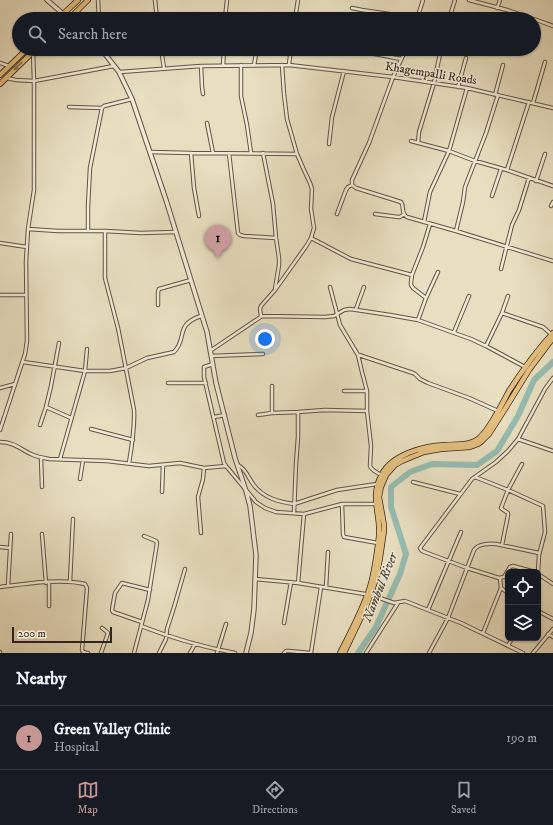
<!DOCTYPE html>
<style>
body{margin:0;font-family:"IM FELL DW Pica",serif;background:#242831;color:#f1f3f6}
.controls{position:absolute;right:12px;bottom:12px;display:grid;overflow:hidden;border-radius:6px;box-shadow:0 1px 3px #0004}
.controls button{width:36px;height:36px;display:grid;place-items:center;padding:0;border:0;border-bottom:1px solid #363941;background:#171b24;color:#f1f3f6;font:20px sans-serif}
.scale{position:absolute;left:12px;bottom:10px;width:100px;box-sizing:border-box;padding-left:4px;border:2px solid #34251b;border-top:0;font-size:11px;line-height:14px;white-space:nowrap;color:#34251b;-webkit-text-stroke:3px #f0ead6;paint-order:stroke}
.you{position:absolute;left:265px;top:339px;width:14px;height:14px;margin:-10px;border:3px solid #fff;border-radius:50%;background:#1a73e8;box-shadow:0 0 0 6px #1a73e833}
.badge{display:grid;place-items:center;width:26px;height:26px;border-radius:50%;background:#c59692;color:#111;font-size:13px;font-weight:700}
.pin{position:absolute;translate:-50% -33px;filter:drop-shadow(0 1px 2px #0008)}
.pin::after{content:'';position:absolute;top:21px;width:14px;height:12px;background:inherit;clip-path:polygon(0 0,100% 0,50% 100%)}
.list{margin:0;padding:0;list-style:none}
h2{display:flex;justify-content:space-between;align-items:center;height:52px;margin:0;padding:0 16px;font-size:17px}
h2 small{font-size:13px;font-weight:400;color:#9ea1a6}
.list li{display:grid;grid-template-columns:26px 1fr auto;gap:12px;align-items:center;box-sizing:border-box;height:64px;padding:0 16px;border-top:1px solid #363941}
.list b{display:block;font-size:15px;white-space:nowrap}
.list p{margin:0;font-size:13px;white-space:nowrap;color:#9ea1a6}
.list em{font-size:13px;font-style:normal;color:#9ea1a6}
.icon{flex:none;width:22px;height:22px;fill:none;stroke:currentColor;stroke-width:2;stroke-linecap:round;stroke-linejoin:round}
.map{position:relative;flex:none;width:553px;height:653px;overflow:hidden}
.search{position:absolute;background:#171b24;box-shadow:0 1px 3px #0004;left:12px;right:12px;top:12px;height:44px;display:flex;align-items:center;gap:10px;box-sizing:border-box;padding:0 14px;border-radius:22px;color:#9ea1a6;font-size:15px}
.sheet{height:116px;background:#171b24}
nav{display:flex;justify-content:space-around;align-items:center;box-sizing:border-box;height:56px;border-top:1px solid #363941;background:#171b24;font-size:11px;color:#9ea1a6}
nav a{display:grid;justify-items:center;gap:2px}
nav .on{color:#c59692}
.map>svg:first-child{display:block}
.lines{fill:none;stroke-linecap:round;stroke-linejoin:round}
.river{stroke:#97bdb2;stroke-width:6}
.minor-casing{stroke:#615444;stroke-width:4.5}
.tertiary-casing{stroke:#615444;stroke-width:5.5}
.trunk-casing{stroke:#34251b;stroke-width:6}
.minor{stroke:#f0ead6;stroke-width:2.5}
.tertiary{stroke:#f0ead6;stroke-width:3.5}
.trunk{stroke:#e4c080;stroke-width:4.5}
.oneway{fill:#8c724e}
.labels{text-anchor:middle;stroke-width:3;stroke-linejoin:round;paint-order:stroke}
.street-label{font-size:12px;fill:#34251b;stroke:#f0ead6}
.water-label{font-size:13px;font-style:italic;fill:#4d4b41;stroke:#f0ead6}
</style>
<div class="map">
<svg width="553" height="653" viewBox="0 0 553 653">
<rect width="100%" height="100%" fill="#e8dfc0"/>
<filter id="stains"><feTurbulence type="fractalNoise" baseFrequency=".005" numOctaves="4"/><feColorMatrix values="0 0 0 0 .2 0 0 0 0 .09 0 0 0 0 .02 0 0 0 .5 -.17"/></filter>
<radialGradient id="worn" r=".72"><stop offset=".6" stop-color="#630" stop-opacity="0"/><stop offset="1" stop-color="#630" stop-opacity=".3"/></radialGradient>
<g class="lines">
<path class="river" d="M358,653L376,627L400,574L406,554L391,507V487L410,472L432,464L477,465L497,451L518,416L534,380L553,362"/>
<g class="minor-casing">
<path id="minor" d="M98,0L99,19
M155,0L157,19
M469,0L507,10L533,19
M352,8L362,10L389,14L411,19
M497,8L500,0
M225,19L227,0
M295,19L298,0
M417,19L423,0
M449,19L455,0
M534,19L553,26
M161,49L164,68
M349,49L401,59
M406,49L393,77L369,143L352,180V185L356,188L401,202C405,207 400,213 407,217L456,231L553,261
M0,63L9,66
M289,64L291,49
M241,65V96L247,125L251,153
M254,65L257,49
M201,66L202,87L203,94
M223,66L224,49
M120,72L201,66L289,65L393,77L467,88L553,108
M7,78L16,80L34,81L114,66
M458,87L466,58
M495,95L503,65
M533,103L545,62
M69,107L102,108
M207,123L213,153
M411,141L449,151L475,161L507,170L553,186
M418,143L419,132L434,83L441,49
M329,144L332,117L344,71
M150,152L191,153L297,154
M191,153L194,188L199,216
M229,153L238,233L240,235L244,236L276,238
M263,153L273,204L276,238L279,258V265L275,289
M507,170L529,102
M536,181L545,154
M492,196L501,169
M551,206L553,202
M337,214L346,190L348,187L352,185
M375,214L398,217H400L403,215
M424,222L430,192L449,151L467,88
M28,229L58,231H105L141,233L176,232
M88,231V206L90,168L102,108L104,106L132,99
M105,231V278L118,328L134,410C135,428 132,445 129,463
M456,231L463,202L465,187L486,133L498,95
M311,238L351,259L412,275
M0,243L27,247
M501,269L512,225L519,210L529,178
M330,287L340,325L358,355L362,372L367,391V411L371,446L370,466C372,471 377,472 381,475
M0,295H26
M426,298L413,288L411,285V282L412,275L423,247L430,224
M158,305V292L159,289L191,280
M356,309L364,287
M502,313L543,327L552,335
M261,316L260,309L261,306L275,290L307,245L311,238L314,228L311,209L312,189L310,183L304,170L297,154L287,119L284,94L282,65
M418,320L426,298L438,272
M454,332L469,296
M59,343L51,386L46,407L71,418
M486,346L502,313L508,296
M210,351L262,316L325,317L334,316L344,310L350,309L390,315L418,320L471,339L486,346L525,367
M359,355L413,373L415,374L420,379L428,383L469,398L498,411
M211,356L263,354
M23,362L85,371H110L126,368L147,358L174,352C188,338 174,325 201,316
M213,364L204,367V377L224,463L226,466L256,502L265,508L276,512L304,514L342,504H377
M168,383H206
M0,388L15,384
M344,391H367
M272,413V386
M258,415L272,413L298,412L325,410L367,411
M214,417L225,415
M40,425L46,407
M91,429L133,440
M0,430L25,354L27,341L26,262L28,229L34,190V81L33,52
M518,439L553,451
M0,442C15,442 21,450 33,455C38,457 44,458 49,459L107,461L149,466L180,463L204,468L226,466
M41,458L42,487
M60,459L85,371L87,349
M238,465C246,469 248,477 253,484C263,498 279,502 294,504L337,490L377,484
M475,477L508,490L543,506L545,532L539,555L538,573
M80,479L83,460
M413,482L460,494
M162,492L163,465
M342,504L343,534L344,537L378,543
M294,513L296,464L298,437V412
M201,533L198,497L203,479L204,468
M42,534L46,583
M502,545L508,515V513L502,509L501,508L508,490L522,464
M0,547L10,548
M535,572L513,566L510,567L504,577L499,578L467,568L422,551L420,548L472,479L496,462L508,451L518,439L545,389L553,378
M538,574L553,584
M500,578L501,588L508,593
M255,579L298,583L371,595L394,603L405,601L461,623L523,653
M49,582V606
M70,582L73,519
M298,583L304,514
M8,586L11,534
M0,587C24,584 62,578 85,584L87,588L82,650L83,652L88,653
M326,587L328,552
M428,610L461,532
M538,611L553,619
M142,622L113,612L112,610L115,593L122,583L150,590
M284,623L291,582
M141,626C172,638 202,647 235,653
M483,633L501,588
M548,634L553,637
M508,646L512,638
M0,652V653
M101,653L108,633L106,631L102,628
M134,653L148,600L157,543L156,541L144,536
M159,653L166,639L167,629L175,604L185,569
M190,653L195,644
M217,653L226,624
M284,653L286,651H289L310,653
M311,653L321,587
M366,653L398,603
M429,653L448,618L474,550C478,544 489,543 496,544L539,553
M533,653L553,629"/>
</g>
<g class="tertiary-casing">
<path id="tertiary" d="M47,0L69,19
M101,49L119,72L132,99L166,200L207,332L216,383L235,458L246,491L250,506L256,555L254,609L251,633L246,653"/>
</g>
<g class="trunk-casing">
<path id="trunk" d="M58,19L78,0
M69,19L88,0
M0,75L27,49
M0,84L36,49
M340,653C351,632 363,609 370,587C375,570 377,553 379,536C381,513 369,497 382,474C393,454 424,446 445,445C456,444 469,446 478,439C489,431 502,404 509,391C522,371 537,350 553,333
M344,653L366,607L376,579L380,558L384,531V525L379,497L381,487L386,475L395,465L402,461L424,452L441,449L470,447L478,444L482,441L489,434L505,409L529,370L553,338"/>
</g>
<use href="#minor" class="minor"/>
<use href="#tertiary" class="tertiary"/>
<use href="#trunk" class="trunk"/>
</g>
<defs><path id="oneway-solid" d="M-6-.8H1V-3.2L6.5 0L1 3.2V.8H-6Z"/></defs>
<use class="oneway" href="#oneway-solid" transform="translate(18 66) rotate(136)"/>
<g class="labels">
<g class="street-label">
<text transform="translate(431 73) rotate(9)" y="4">Khagempalli Roads</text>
</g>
<g class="water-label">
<text transform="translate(379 587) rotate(-68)" y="5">Nambul River</text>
</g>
</g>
<rect width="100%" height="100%" filter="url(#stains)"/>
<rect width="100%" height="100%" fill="url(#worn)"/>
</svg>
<div class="controls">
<button><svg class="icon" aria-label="locate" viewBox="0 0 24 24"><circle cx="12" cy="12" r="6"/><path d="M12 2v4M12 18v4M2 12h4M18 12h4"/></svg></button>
<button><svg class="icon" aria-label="layers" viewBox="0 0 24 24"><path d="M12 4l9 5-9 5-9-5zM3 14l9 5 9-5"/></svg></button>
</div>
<div class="scale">200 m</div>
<div class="you"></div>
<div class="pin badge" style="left:218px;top:258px">1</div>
<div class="search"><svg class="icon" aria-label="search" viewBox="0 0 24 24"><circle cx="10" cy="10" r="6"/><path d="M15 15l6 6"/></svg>Search here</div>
</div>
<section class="sheet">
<h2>Nearby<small></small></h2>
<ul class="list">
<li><span class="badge">1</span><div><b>Green Valley Clinic</b><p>Hospital</p></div><em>190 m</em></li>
</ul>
</section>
<nav>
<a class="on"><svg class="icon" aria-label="map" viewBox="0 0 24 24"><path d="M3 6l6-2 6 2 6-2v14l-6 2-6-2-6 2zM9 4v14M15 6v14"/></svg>Map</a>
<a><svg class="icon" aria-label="directions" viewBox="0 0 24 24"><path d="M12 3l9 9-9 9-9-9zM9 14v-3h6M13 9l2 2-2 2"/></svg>Directions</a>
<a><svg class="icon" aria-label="saved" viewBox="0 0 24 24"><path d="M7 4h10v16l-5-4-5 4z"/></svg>Saved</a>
</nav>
